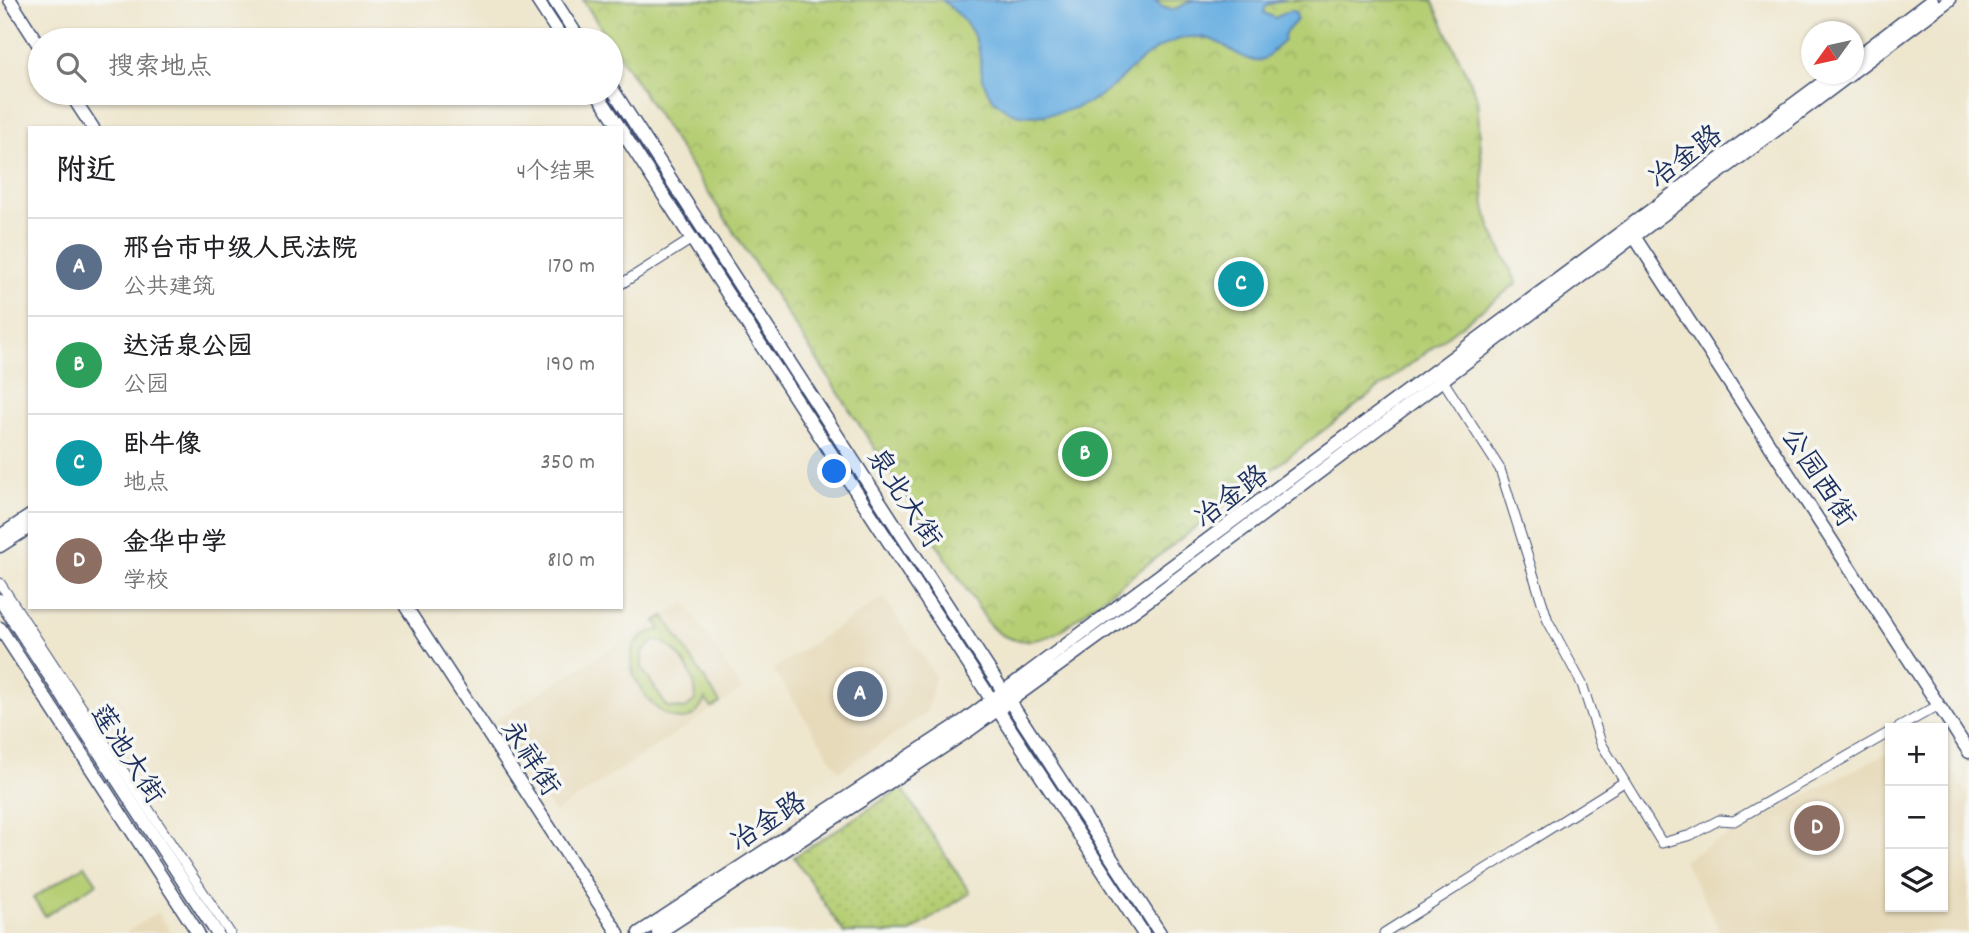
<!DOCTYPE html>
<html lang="zh">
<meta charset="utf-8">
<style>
body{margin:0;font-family:Dekko,"LXGW WenKai TC",sans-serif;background:#f6f6f6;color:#202124}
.controls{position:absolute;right:21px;bottom:21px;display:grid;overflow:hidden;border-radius:0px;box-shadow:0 2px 5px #0004}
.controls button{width:63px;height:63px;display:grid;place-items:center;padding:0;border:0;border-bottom:2px solid #e0e0e0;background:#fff;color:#202124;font:35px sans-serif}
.compass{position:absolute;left:1801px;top:21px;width:63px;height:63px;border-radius:50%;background:#fff;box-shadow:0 2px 5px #0004;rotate:237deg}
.you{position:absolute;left:835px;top:472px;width:24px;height:24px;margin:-18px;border:5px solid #fff;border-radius:50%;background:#1a73e8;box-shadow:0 0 0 10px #1a73e833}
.badge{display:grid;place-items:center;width:46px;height:46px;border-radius:50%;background:#7c3aed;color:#fff;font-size:23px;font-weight:700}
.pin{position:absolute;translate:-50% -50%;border:4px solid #fff;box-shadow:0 2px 7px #0006}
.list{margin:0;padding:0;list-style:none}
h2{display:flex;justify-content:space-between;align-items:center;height:91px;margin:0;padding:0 28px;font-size:30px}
h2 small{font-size:23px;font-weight:400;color:#757577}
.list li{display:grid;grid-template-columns:46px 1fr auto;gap:21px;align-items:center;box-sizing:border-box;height:98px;padding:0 28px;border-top:2px solid #e0e0e0}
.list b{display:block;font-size:26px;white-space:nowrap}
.list p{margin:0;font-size:23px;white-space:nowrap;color:#757577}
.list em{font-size:23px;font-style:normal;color:#757577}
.icon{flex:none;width:38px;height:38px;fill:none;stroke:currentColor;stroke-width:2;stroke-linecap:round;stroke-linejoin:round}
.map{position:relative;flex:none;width:1969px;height:933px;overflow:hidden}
.search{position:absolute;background:#fff;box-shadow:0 2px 5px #0004;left:28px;top:28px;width:595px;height:77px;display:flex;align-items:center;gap:18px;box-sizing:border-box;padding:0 24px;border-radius:38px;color:#757577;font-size:26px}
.panel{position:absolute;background:#fff;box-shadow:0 2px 5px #0004;left:28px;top:126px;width:595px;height:483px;border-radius:0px}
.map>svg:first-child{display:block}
.built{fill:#e7daba}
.grass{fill:#b6ce73;stroke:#687e68;stroke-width:2;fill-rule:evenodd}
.park{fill:url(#park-crowns);stroke:#687e68;stroke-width:2}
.garden{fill:url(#garden-dots);stroke:#687e68;stroke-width:2}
.water{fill:#6cb0e2;stroke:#4470a0;stroke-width:2}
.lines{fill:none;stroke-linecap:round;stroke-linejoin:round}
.street-casing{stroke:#3b4a6f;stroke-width:11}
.secondary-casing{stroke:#3b4a6f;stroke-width:15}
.street{stroke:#fff;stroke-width:9}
.secondary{stroke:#fff;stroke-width:12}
.labels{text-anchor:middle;stroke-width:7;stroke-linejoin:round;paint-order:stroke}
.street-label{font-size:28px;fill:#1b2f5e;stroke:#f6f6f2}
</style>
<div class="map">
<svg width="1969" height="933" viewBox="0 0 1969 933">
<defs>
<pattern id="park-crowns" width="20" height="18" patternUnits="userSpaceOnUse" patternTransform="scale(1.75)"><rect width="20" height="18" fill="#b6ce73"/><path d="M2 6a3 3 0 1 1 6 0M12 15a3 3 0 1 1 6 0" fill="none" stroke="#9cb166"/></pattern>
<pattern id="garden-dots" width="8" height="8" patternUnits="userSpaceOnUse" patternTransform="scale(1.75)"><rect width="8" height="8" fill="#b6ce73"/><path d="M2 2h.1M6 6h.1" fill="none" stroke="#9cb166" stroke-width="1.8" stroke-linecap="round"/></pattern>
</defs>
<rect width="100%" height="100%" fill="#f6f6f2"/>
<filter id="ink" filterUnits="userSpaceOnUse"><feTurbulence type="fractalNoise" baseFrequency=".0143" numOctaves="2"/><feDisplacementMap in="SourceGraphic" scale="14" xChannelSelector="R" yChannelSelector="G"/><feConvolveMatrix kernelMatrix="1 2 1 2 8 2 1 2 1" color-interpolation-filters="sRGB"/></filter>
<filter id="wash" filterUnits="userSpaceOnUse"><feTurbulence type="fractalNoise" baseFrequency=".00686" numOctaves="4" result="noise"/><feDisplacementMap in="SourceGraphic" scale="28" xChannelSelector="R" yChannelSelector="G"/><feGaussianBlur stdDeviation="1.57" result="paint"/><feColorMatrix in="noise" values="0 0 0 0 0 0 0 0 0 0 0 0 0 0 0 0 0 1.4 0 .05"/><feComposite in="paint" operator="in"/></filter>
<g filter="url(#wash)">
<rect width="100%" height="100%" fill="#eee6cd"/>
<path class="built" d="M884,597L935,675L927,713L839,771L773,669Z
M686,602L742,690L554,813L494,721Z
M1890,751V907H1943V756L1969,796V933H1721L1683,859Z
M158,912L172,933H126Z"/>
<path class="grass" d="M664,616L720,703L712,708L705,699C678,767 584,640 661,630L656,621ZM655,641C676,641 700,681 695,700L685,709L667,707L642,668V652Z
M85,865L97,883L45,916L33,898Z"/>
<path class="park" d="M583,0H1432L1477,97L1485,206L1490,227L1517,283L1060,631C1037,644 1007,646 989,624Z"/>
<path class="garden" d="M902,788L970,893L909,933H844L794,857Z"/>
<path class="water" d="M942,0H1155L1164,8L1173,10L1193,0H1284L1266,5L1264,13L1275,18L1291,10L1296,12L1297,20L1285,33L1283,42C1275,47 1269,57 1264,59C1239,69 1222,27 1180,39C1152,47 1136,65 1115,84C1095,103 1069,112 1043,115C1021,118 1005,114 991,96C980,82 982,67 979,51C974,27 960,15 942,0Z"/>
</g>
<g filter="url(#ink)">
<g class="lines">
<g class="street-casing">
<path id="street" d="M621,284L692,239
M1442,379L1500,469L1548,621L1582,684L1601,743L1662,843L1691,835L1719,820L1734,821L1890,732
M0,583L230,933
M1898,728L1939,705
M1384,933L1624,782"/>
</g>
<g class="secondary-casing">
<path id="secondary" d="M10,0L40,47
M537,0L563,40
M554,0L580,40
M1854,59L1932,0
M1854,71L1949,0
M611,87L1160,933
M70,93L93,128
M597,93L620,128
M621,130L1143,933
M1630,230L1969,752
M0,536L30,516
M0,546L30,527
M0,600L217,933
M406,607L618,933
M0,628L198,933
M639,933L965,720L1834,74
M658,933L971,729L1142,605L1851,74"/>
</g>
<use href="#street" class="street"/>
<use href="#secondary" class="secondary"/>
</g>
</g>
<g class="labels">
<g class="street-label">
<text transform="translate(1684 155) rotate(-37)" y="10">冶金路</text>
<text transform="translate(1820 476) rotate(57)" y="10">公园西街</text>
<text transform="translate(1230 495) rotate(-37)" y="10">冶金路</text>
<text transform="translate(906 497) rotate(57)" y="10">泉北大街</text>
<text transform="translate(129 753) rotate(57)" y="10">莲池大街</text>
<text transform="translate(532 757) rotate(57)" y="10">永祥街</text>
<text transform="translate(767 820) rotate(-33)" y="10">冶金路</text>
</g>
</g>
</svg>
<div class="controls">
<button>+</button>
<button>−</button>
<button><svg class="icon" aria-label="layers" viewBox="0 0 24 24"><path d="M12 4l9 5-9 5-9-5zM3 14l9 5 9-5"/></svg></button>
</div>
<svg class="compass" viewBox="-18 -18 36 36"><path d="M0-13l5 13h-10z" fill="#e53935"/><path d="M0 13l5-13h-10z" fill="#757577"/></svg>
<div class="you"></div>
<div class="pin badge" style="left:860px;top:694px;background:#5c6f8a">A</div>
<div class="pin badge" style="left:1085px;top:454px;background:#2e9e5b">B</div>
<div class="pin badge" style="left:1241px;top:284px;background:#0f9aa8">C</div>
<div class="pin badge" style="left:1817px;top:828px;background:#8d6e63">D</div>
<div class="search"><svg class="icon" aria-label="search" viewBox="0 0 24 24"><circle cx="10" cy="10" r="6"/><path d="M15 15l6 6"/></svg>搜索地点</div>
<section class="panel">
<h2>附近<small>4个结果</small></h2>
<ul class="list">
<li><span class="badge" style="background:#5c6f8a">A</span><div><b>邢台市中级人民法院</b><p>公共建筑</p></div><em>170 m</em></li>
<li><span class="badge" style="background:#2e9e5b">B</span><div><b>达活泉公园</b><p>公园</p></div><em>190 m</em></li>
<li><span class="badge" style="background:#0f9aa8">C</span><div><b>卧牛像</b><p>地点</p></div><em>350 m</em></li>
<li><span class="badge" style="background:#8d6e63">D</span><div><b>金华中学</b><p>学校</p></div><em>810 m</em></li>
</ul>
</section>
</div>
